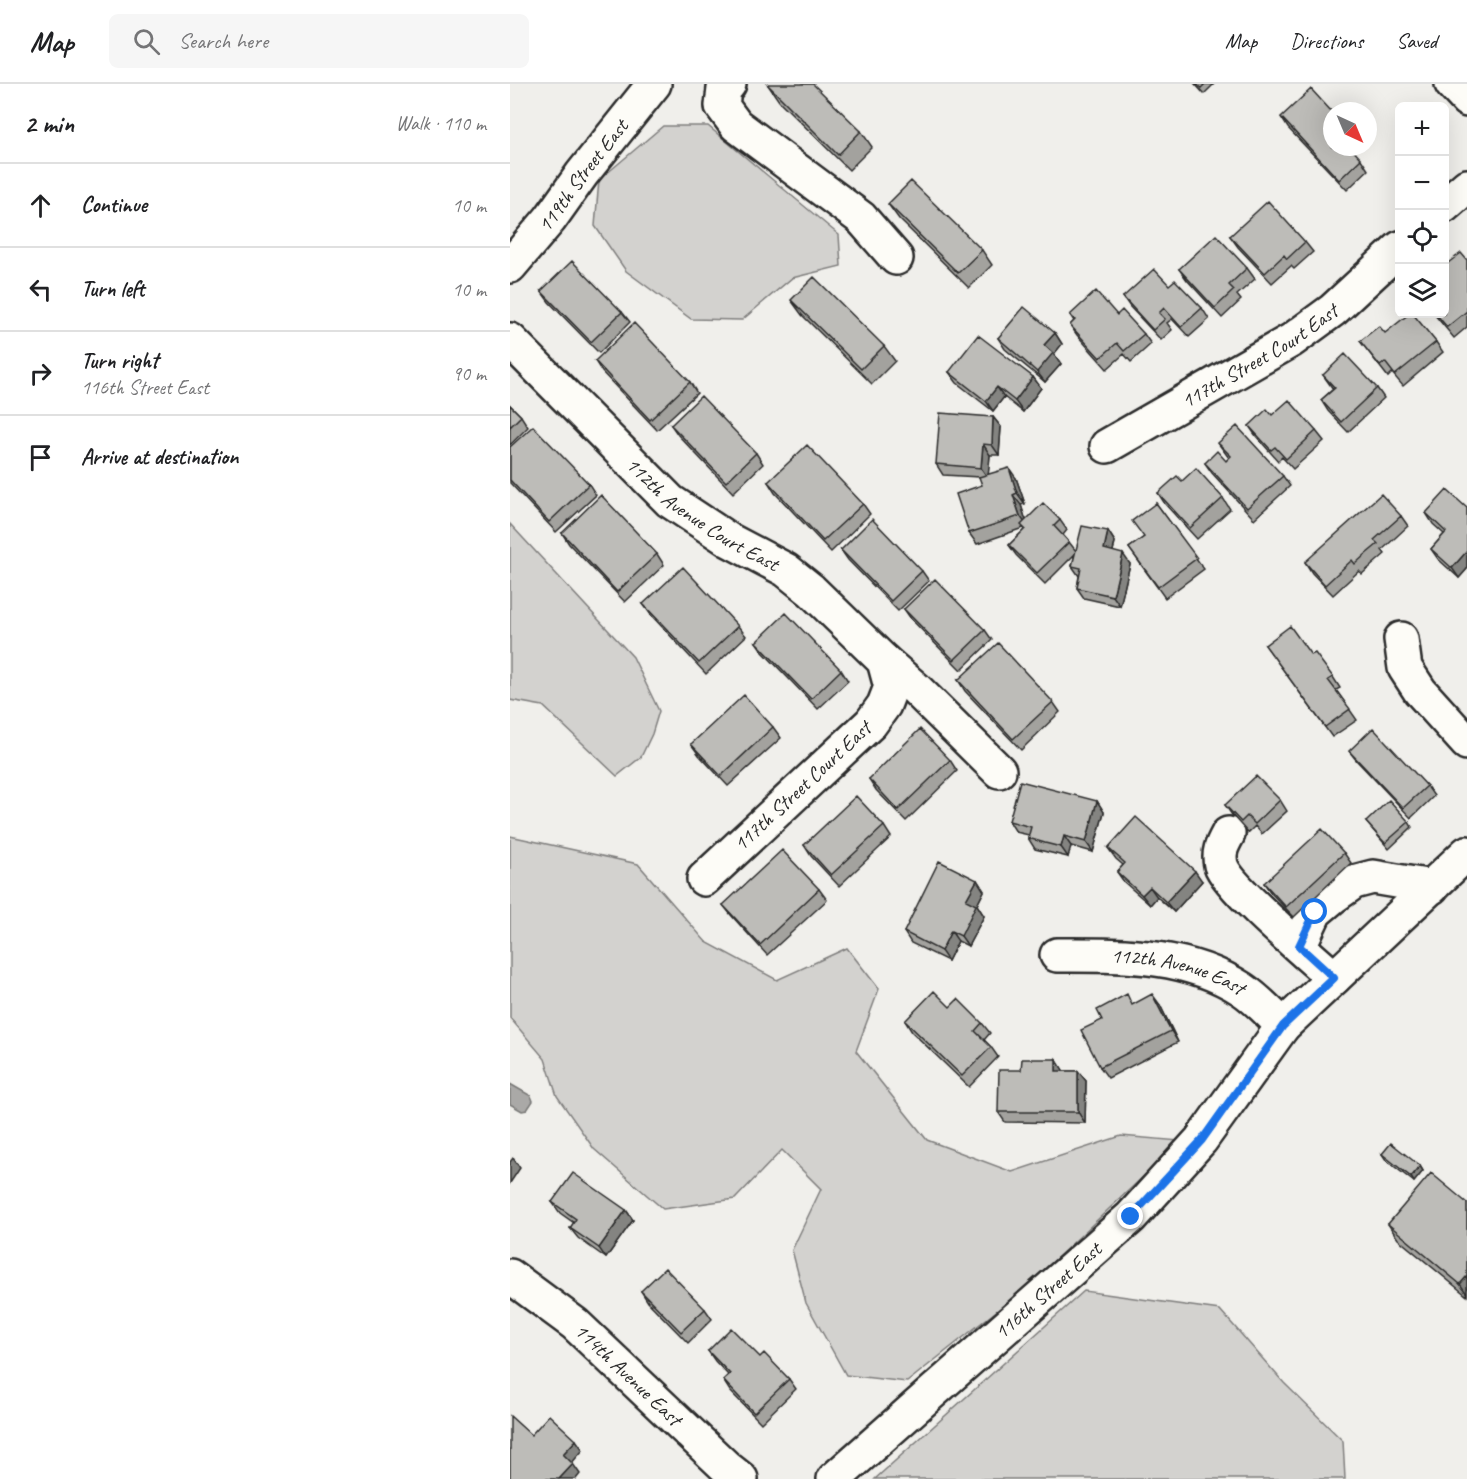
<!DOCTYPE html>
<meta charset="utf-8">
<style>
body{margin:0;font-family:Caveat,sans-serif;background:#f6f6f6;color:#202124}
.controls{position:absolute;right:18px;top:18px;display:grid;overflow:hidden;border-radius:9px;box-shadow:0 6px 24px #0002}
.controls button{width:54px;height:54px;display:grid;place-items:center;padding:0;border:0;border-bottom:2px solid #e0e0e0;background:#fff;color:#202124;font:30px sans-serif}
.compass{position:absolute;left:813px;top:18px;width:54px;height:54px;border-radius:50%;background:#fff;box-shadow:0 6px 24px #0002;rotate:136deg}
.stop{position:absolute;width:18px;height:18px;margin:-14px;border:4px solid #1a73e8;border-radius:50%;background:#fff}
.stop.end{background:#1a73e8;border-color:#fff;box-shadow:0 2px 6px #0008}
.list{margin:0;padding:0;list-style:none}
h2{display:flex;justify-content:space-between;align-items:center;height:78px;margin:0;padding:0 24px;font-size:26px}
h2 small{font-size:20px;font-weight:400;color:#757577}
.list li{display:grid;grid-template-columns:39px 1fr auto;gap:18px;align-items:center;box-sizing:border-box;height:84px;padding:0 24px;border-top:2px solid #e0e0e0}
.list b{display:block;font-size:22px;white-space:nowrap}
.list p{margin:0;font-size:20px;white-space:nowrap;color:#757577}
.list em{font-size:20px;font-style:normal;color:#757577}
.icon{flex:none;width:33px;height:33px;fill:none;stroke:currentColor;stroke-width:2;stroke-linecap:round;stroke-linejoin:round}
.map{position:relative;flex:none;width:957px;height:1395px;overflow:hidden}
header{display:flex;align-items:center;gap:36px;box-sizing:border-box;height:84px;padding:0 30px;background:#fff;border-bottom:2px solid #e0e0e0}
header strong{font-size:28px}
nav{display:flex;gap:33px;margin-inline-start:auto;font-size:21px}
.search{width:420px;height:54px;background:#f6f6f6;display:flex;align-items:center;gap:15px;box-sizing:border-box;padding:0 21px;border-radius:9px;color:#757577;font-size:22px}
main{display:flex}
aside{flex:1;background:#fff}
.map>svg:first-child{display:block}
.green{fill:#d3d2cf;stroke:#7f7e7d;stroke-width:1.5}
.water{fill:#aaa9a7;stroke:#777775;stroke-width:1.5}
.lines{fill:none;stroke-linecap:round;stroke-linejoin:round}
.minor-casing{stroke:#2b2b2b;stroke-width:38}
.minor{stroke:#fdfcf7;stroke-width:33}
.wall{fill:#a3a29e;stroke:#2b2b2b;stroke-width:1.5}
.shaded-wall{fill:#848481;stroke:#2b2b2b;stroke-width:1.5}
.building{fill:#bdbcb8;stroke:#2b2b2b;stroke-width:1.5}
.route{stroke:#1a73e8;stroke-width:8}
.labels{text-anchor:middle;stroke-width:4.5;stroke-linejoin:round;paint-order:stroke}
.street-label{font-size:21px;fill:#2b2b2b;stroke:#fdfcf7}
</style>
<header>
<strong>Map</strong>
<div class="search"><svg class="icon" aria-label="search" viewBox="0 0 24 24"><circle cx="10" cy="10" r="6"/><path d="M15 15l6 6"/></svg>Search here</div>
<nav><a>Map</a><a>Directions</a><a>Saved</a></nav>
</header>
<main>
<aside>
<h2>2 min<small>Walk · 110 m</small></h2>
<ul class="list">
<li><svg class="icon" aria-label="ahead" viewBox="0 0 24 24"><path d="M12 20V5M6 11l6-6 6 6"/></svg><div><b>Continue</b></div><em>10 m</em></li>
<li><svg class="icon" aria-label="left" viewBox="0 0 24 24"><path d="M17 20v-9H6M10 6l-5 5 5 5"/></svg><div><b>Turn left</b></div><em>10 m</em></li>
<li><svg class="icon" aria-label="right" viewBox="0 0 24 24"><path d="M7 20v-9h11M14 6l5 5-5 5"/></svg><div><b>Turn right</b><p>116th Street East</p></div><em>90 m</em></li>
<li><svg class="icon" aria-label="arrive" viewBox="0 0 24 24"><path d="M6 21V4h12l-3 4 3 4H6"/></svg><div><b>Arrive at destination</b></div></li>
</ul>
</aside>
<div class="map">
<svg width="957" height="1395" viewBox="0 0 957 1395">
<rect width="100%" height="100%" fill="#f0efeb"/>
<filter id="ink" filterUnits="userSpaceOnUse"><feTurbulence type="fractalNoise" baseFrequency=".0167" numOctaves="2"/><feDisplacementMap in="SourceGraphic" scale="12" xChannelSelector="R" yChannelSelector="G"/><feConvolveMatrix kernelMatrix="1 2 1 2 8 2 1 2 1" color-interpolation-filters="sRGB"/></filter>
<g filter="url(#ink)">
<path class="green" d="M153,42H198L329,151L331,182L282,194L232,236L181,235L116,187L85,142L89,96Z
M0,440L123,573L149,627L142,650L131,673L107,692L33,622L0,616Z
M0,752L128,780L196,858L267,896L337,864L369,905L346,967L417,1056L502,1088L611,1052L671,1057L514,1205L397,1298L336,1291L296,1219L282,1166L311,1105L272,1066L225,1115L153,1125L84,1065L47,1012L35,975L0,934Z
M574,1207L710,1226L774,1299L833,1357L835,1395H365Z"/>
<path class="water" d="M0,1000L21,1012L23,1017L17,1026L12,1027L0,1020Z"/>
<g class="lines">
<g class="minor-casing">
<g id="minor">
<path d="M219,0L214,5L212,22L226,41L351,134L386,174"/>
<path d="M942,0L957,16"/>
<path d="M934,122L957,102"/>
<path id="s1" d="M0,182L40,135L72,90L144,0"/>
<path id="s2" d="M0,256L160,417L219,456L276,486L301,506L374,577L381,603L374,621L361,639L194,795"/>
<path id="s3" d="M597,362L782,256L823,226L890,164"/>
<path d="M891,555L895,584L910,607L957,659"/>
<path d="M374,577L405,604L489,687"/>
<path d="M718,750C712,761 708,768 711,781C717,802 803,875 824,894"/>
<path d="M789,862L805,828L824,812L844,798L863,793L922,803"/>
<path id="s4" d="M547,871C611,871 676,869 732,905C747,915 760,929 773,942"/>
<path id="s5" d="M0,1192L65,1240L217,1384L231,1395"/>
<path id="s6" d="M324,1395L621,1133L691,1056L773,942L957,769"/>
</g>
</g>
<use href="#minor" class="minor"/>
</g>
<path class="wall" d="M685,0H704L694,10Z
M258,1L351,47L362,63L339,86L269,17Z
M771,33L822,63L851,75L858,86L837,106L778,44Z
M378,120L472,166L482,181L459,204L389,135Z
M720,152L795,158L803,168L784,185L781,182L762,199L728,163Z
M957,176V243L944,254L924,230H934Z
M737,184L745,195L727,211L731,216L712,234L677,196L669,185Z
M659,201L692,224L699,235L679,253L662,235L657,239L662,246L651,256L620,223L613,213Z
M31,207L112,228L120,238L89,269L39,218Z
M281,216L374,262L385,277L362,300L292,231Z
M560,231H607L634,250L641,260L621,278L614,270L597,285L567,251L560,241L564,237Z
M545,249L552,260L544,270L551,280L535,298L495,265L488,254Z
M875,249L926,258L933,268L893,302L882,289L878,293L850,257Z
M85,277L180,298L187,309L147,346L92,288Z
M439,288L523,293L531,304L513,328L494,313L483,327L447,299Z
M813,291L867,304L874,314L838,348L818,327L811,316L823,305Z
M0,321L11,332L18,343L0,361Z
M762,331L806,347L814,357L783,385L772,373L768,377L746,352L739,342Z
M483,333L491,343L489,371H480L478,390L506,394L515,420L511,421L516,437L550,436L557,446L553,451L559,458L566,467L598,447L605,458L603,467L620,480L610,522L574,514L567,504L569,492L562,482L565,470L535,500L506,471L499,461L514,446L513,444L467,460L459,449L472,401L470,393L433,391L426,380Z
M161,341L246,369L253,380L223,409L168,351Z
M708,359L773,392L780,402L744,435L702,389L695,379L716,377L719,374Z
M0,363L79,400L86,411L46,448L0,399Z
M672,397L713,414L720,425L687,455L655,420L648,409Z
M258,398L353,420L360,430L321,468L265,409Z
M646,419L694,485L655,514L619,464L634,453Z
M957,424V485L949,494L928,475L921,465L934,450L923,440L916,429Z
M891,432L898,442L872,466L875,470L852,490L849,487L823,511L802,489L795,478Z
M52,449L147,470L154,481L115,518L59,460Z
M331,466L412,487L419,497L388,527L338,476Z
M133,520L228,542L236,552L196,590L141,531Z
M394,525L475,546L482,556L451,586L401,535Z
M246,558L331,586L338,597L308,625L253,568Z
M755,561L801,571L823,593L830,604L826,606L847,636L822,653Z
M448,596L543,618L550,628L511,666L455,607Z
M263,643L271,654L218,702L189,671L181,660Z
M839,667L917,702L924,712L901,734L847,677Z
M440,676L447,687L396,737L366,706L359,695Z
M770,716L777,727L752,750L745,742L738,749L722,731L715,721Z
M587,717L594,728L583,768L561,762L558,773L525,765L518,754L519,751L506,748L499,737Z
M856,738H899L902,743L879,765Z
M374,742L381,753L329,802L301,772L294,761Z
M598,764L692,797L664,828L647,813L640,821L614,798L607,788L613,781L606,775Z
M834,769L841,779L784,833L761,809L754,799Z
M467,796L474,807L467,821L474,832L458,862L448,857L438,877L401,859L394,848Z
M309,805L317,816L257,871L221,831L213,821Z
M624,920L650,921L668,958L598,994L590,983Z
M440,923L472,939L480,949L474,956L481,963L488,973L459,1003L402,948L395,937Z
M546,975L553,987H568L576,997L575,1039L495,1038L488,1028L511,986Z
M872,1070L910,1082L913,1087L904,1098L876,1076Z
M42,1118L116,1126L123,1136L96,1174L68,1154L60,1144L64,1139L50,1129Z
M957,1119V1212L888,1155L878,1140Z
M131,1207L195,1225L202,1235L178,1259L138,1218Z
M198,1267L250,1273L279,1295L286,1305L251,1339L220,1307L213,1296L218,1291L205,1277Z"/>
<path class="shaded-wall" d="M545,249L552,260L544,270L551,280L535,298L527,288L534,261Z
M523,293L531,304L513,328L505,317Z
M487,303L494,313L483,327L476,317Z
M483,333L491,343L489,371L482,361Z
M473,360L480,371L478,394L471,384Z
M499,384L506,394L515,420L507,409Z
M503,411L511,421L518,443L510,432Z
M598,447L605,458L601,476L594,465Z
M957,467V485L949,494L942,484Z
M613,470L620,480L610,522L603,512Z
M587,717L594,728L583,768L576,758Z
M554,752L561,762L558,773L551,763Z
M685,787L692,797L664,828L656,818Z
M467,796L474,807L467,821L474,832L458,862L451,852L456,816Z
M640,803L647,813L640,821L632,811Z
M441,847L448,857L438,877L431,867Z
M642,910L650,921L668,958L661,947Z
M546,975L553,986V997L546,987Z
M568,987L576,997L575,1039L568,1028Z
M3,1074L10,1084L0,1099V1078Z
M910,1082L913,1087L904,1098L901,1093Z
M116,1126L123,1136L96,1174L89,1164Z
M957,1192V1210L950,1200Z
M66,1356L73,1366L60,1381L53,1370Z
M63,1380L70,1390L66,1395H49Z"/>
<path class="building" d="M259,0H303L351,47L328,71L258,1Z
M686,0H695L691,4Z
M801,5L822,28V63H840L851,75L829,96L771,33Z
M401,97L472,166L448,189L378,120Z
M758,117L795,158L777,175L774,171L755,189L720,152Z
M706,151L737,184L719,201L724,206L705,224L669,185Z
M951,169L957,176V227L937,243L926,230H934V182Z
M62,177L112,228L81,258L31,207Z
M644,185L659,201L665,196L692,224L671,243L654,224L649,229L655,235L643,246L613,213Z
M304,193L374,262L351,285L281,216Z
M586,207L607,231L612,226L634,250L614,267L607,259L590,274L560,241L565,236L560,231Z
M514,223L545,249L534,261L543,269L527,288L488,254Z
M899,230H903L926,258L885,291L875,278L870,282L850,257L869,242L875,249Z
M124,239L180,298L140,336L85,277Z
M468,251L523,293L505,317L487,303L476,317L439,288Z
M835,270L867,304L831,338L811,316L825,304L813,291Z
M191,312L246,369L216,398L161,341Z
M779,316L806,347L776,375L765,363L761,366L739,342L757,325L762,331Z
M0,321L11,332L0,343Z
M430,329L483,333L482,361L473,360L471,384L426,380Z
M23,342L79,400L39,438L0,396V363Z
M727,342L773,392L737,424L695,379L707,367L716,377L721,372L708,359Z
M297,361L353,420L313,457L258,398Z
M499,384L507,409L503,411L510,432L459,449L446,410L472,401L469,393Z
M686,384L713,414L680,444L648,409L667,392L672,397Z
M937,406L957,424V467L942,484L921,465L936,448L916,429Z
M871,410L891,432L864,456L868,460L856,470L845,480L842,476L815,501L795,478Z
M91,411L147,470L107,508L52,449Z
M533,419L550,436L544,442L559,458L527,489L499,461L515,445L511,441Z
M646,419L687,474L648,503L619,464L634,453L622,437Z
M362,435L412,487L381,517L331,466Z
M572,442L598,447L594,465L613,470L603,512L567,504L571,484L562,482Z
M173,483L228,542L189,579L133,520Z
M425,495L475,546L444,576L394,525Z
M276,529L331,586L301,615L246,558Z
M780,542L801,571L805,569L823,593L818,596L840,625L815,643L755,561Z
M488,559L543,618L503,655L448,596Z
M234,611L263,643L211,692L181,660Z
M863,644L917,702L893,724L839,667Z
M410,645L440,676L388,726L359,695Z
M746,692L770,716L745,740L737,732L731,738L715,721Z
M510,697L587,717L576,758L554,752L551,763L535,759L518,754L521,743L499,737Z
M346,712L374,742L321,791L294,761Z
M879,716L899,738L875,759L856,738Z
M626,733L685,787L656,818L640,803L632,811L607,788L615,779L598,764Z
M812,745L834,769L776,823L754,799Z
M272,766L309,805L250,861L213,821Z
M429,777L467,796L456,816L466,821L451,852L441,847L431,867L394,848Z
M424,907L440,923L448,915L472,939L465,947L481,963L452,992L395,937Z
M617,910L622,921L642,910L661,947L590,983L571,946L592,936L587,926Z
M512,975H546V987H568V1028H488L489,986H511Z
M881,1059L910,1082L901,1093L872,1070Z
M63,1089L116,1126L89,1164L60,1144L66,1135L42,1118Z
M921,1089L957,1119V1192L950,1200L878,1140Z
M155,1184L195,1225L171,1248L131,1207Z
M221,1244L250,1273L254,1269L279,1295L244,1329L213,1296L220,1290L198,1267Z
M39,1331L66,1356L53,1370L63,1380L49,1395H0V1332L21,1351Z"/>
</g>
<g class="lines" filter="url(#ink)">
<path class="route" d="M621,1133L692,1056L773,942L824,894L789,862L805,828"/>
</g>
<g class="labels">
<g class="street-label">
<text dy="7" stroke="none"><textPath href="#s1" startOffset="116">119th Street East</textPath></text>
<text dy="7" stroke="none"><textPath href="#s3" startOffset="177">117th Street Court East</textPath></text>
<text dy="7" stroke="none"><textPath href="#s2" startOffset="261">112th Avenue Court East</textPath></text>
<text transform="translate(292 702) rotate(-43)" y="7">117th Street Court East</text>
<text dy="7" stroke="none"><textPath href="#s4" startOffset="123">112th Avenue East</textPath></text>
<text dy="7" stroke="none"><textPath href="#s6" startOffset="285">116th Street East</textPath></text>
<text dy="7" stroke="none"><textPath href="#s5" startOffset="154">114th Avenue East</textPath></text>
</g>
</g>
</svg>
<div class="controls">
<button>+</button>
<button>−</button>
<button><svg class="icon" aria-label="locate" viewBox="0 0 24 24"><circle cx="12" cy="12" r="6"/><path d="M12 2v4M12 18v4M2 12h4M18 12h4"/></svg></button>
<button><svg class="icon" aria-label="layers" viewBox="0 0 24 24"><path d="M12 4l9 5-9 5-9-5zM3 14l9 5 9-5"/></svg></button>
</div>
<svg class="compass" viewBox="-18 -18 36 36"><path d="M0-13l5 13h-10z" fill="#e53935"/><path d="M0 13l5-13h-10z" fill="#757577"/></svg>
<div class="stop" style="left:805px;top:828px"></div>
<div class="stop end" style="left:621px;top:1133px"></div>
</div>
</main>
